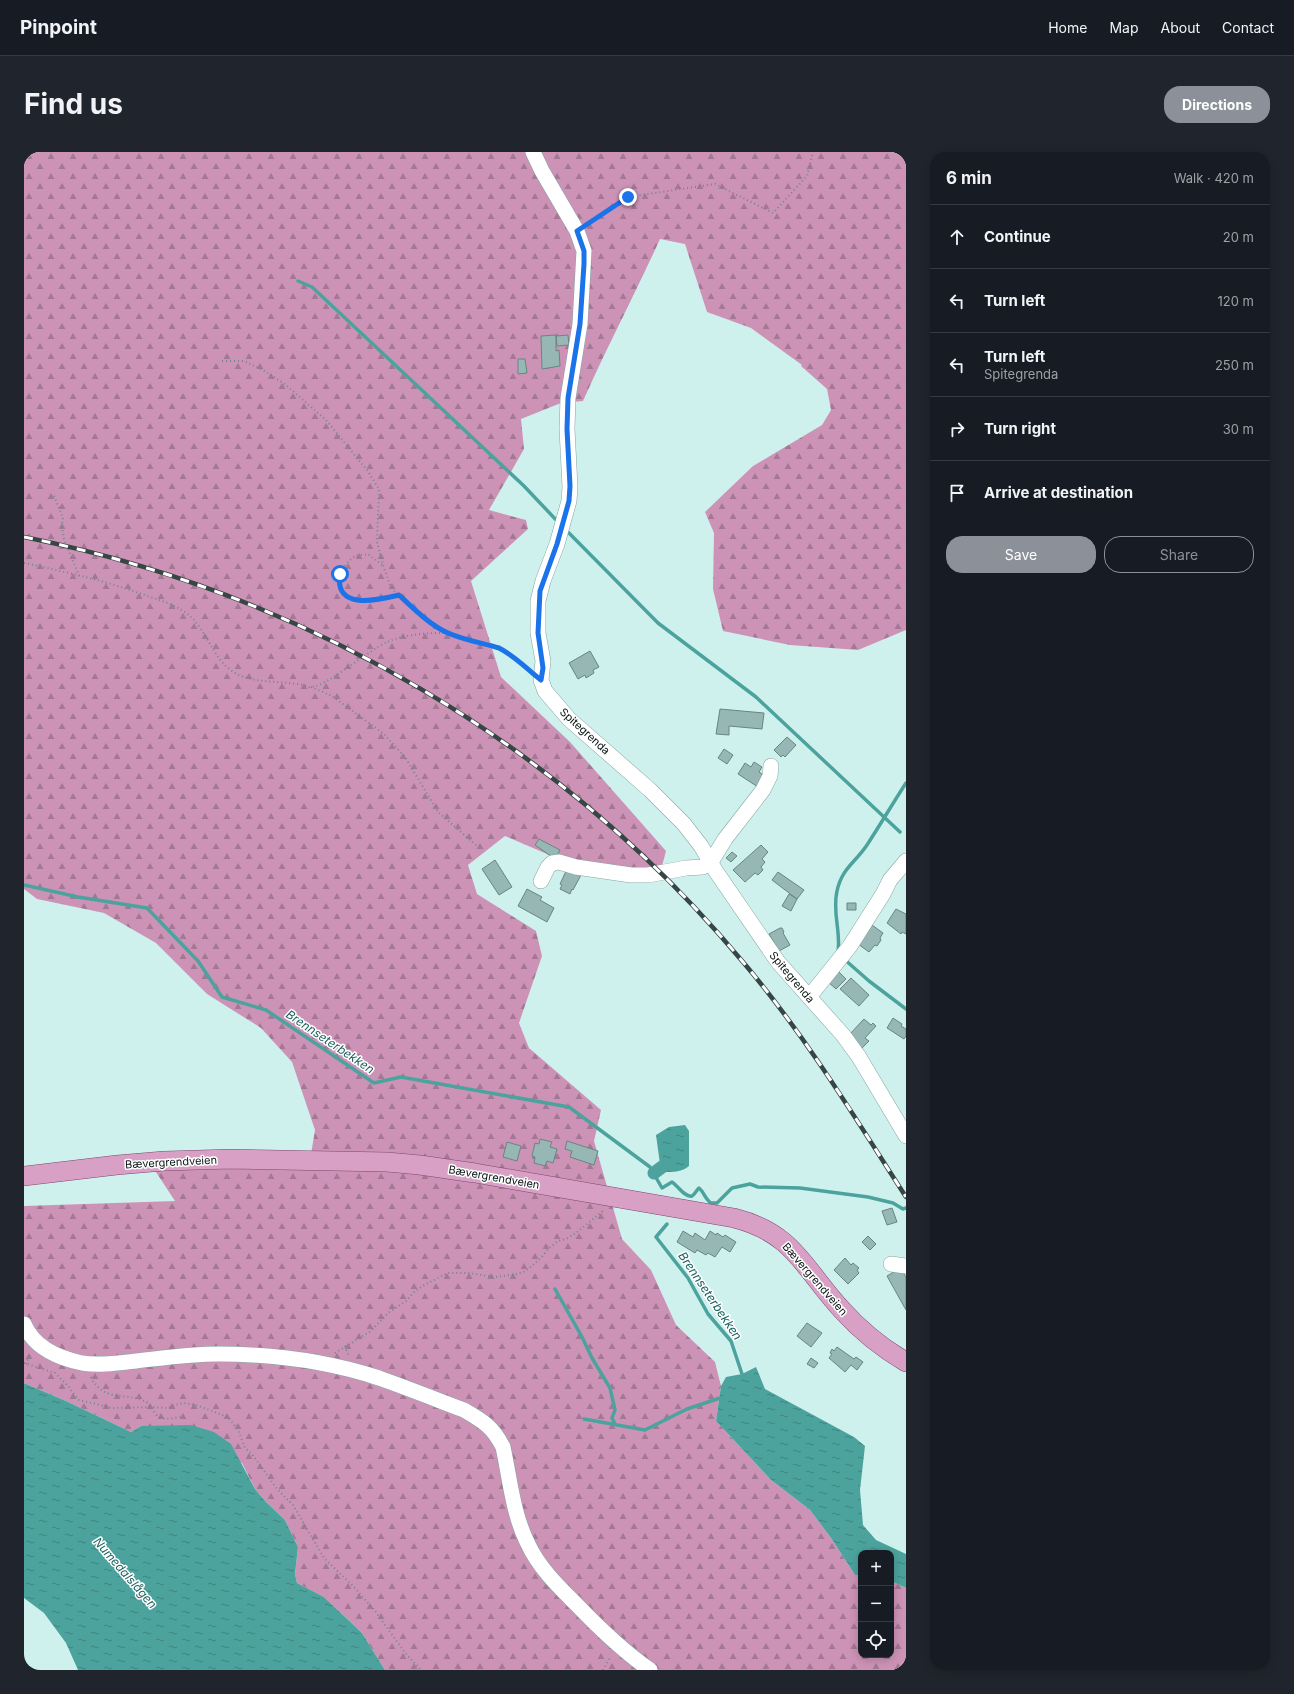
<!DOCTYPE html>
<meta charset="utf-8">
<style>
body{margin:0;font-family:Inter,sans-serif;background:#20242c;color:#f1f3f6}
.controls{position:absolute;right:12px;bottom:12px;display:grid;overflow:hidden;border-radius:8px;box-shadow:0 2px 10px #0003}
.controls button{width:36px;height:36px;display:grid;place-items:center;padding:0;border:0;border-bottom:1px solid #363941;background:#171b24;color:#f1f3f6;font:20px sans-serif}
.stop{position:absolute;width:12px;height:12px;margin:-9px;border:3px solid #1a73e8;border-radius:50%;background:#fff}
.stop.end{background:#1a73e8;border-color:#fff;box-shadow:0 1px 4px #0008}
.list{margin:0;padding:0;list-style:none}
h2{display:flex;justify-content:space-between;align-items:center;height:52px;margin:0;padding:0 16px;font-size:17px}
h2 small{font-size:13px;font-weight:400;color:#9ea1a6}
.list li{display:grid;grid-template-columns:26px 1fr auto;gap:12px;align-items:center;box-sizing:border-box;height:64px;padding:0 16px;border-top:1px solid #363941}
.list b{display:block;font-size:15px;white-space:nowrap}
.list p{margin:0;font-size:13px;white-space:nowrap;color:#9ea1a6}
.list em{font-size:13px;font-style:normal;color:#9ea1a6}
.actions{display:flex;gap:8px;padding:12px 16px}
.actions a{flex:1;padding:9px 0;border:1px solid #8c9099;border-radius:16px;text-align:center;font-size:14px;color:#8c9099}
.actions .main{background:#8c9099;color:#fff}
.icon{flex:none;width:22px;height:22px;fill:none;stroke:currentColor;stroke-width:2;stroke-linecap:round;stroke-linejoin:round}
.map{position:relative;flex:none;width:882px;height:1518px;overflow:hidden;border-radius:16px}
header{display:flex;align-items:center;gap:24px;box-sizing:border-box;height:56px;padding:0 20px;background:#171b24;border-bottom:1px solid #363941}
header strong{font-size:19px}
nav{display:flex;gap:22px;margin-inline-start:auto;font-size:14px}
.intro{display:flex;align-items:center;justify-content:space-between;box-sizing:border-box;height:96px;padding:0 24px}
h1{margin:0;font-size:28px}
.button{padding:10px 18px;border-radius:16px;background:#8c9099;color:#fff;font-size:14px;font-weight:700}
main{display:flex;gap:24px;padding:0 24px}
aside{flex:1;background:#171b24;border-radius:16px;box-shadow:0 2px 10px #0003}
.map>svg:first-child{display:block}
.forest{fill:url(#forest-firs)}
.water{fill:url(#water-ripples)}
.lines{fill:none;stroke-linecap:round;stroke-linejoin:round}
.stream{stroke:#4ca39d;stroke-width:3.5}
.canal{stroke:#4ca39d;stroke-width:13}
.building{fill:#97b7b4;stroke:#678683}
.minor-casing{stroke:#85a5a2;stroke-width:16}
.major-casing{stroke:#7e466e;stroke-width:20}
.path{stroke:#708886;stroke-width:2;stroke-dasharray:1 3;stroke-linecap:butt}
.minor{stroke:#fff;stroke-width:15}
.major{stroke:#d8a0c5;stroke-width:19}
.rail-casing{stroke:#354644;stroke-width:4.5}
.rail{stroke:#fff;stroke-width:3;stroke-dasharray:9;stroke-linecap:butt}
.route{stroke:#1a73e8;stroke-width:5}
.labels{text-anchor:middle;stroke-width:3;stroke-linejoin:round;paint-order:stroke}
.street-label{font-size:11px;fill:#081413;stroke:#fff}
.water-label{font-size:12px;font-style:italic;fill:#1b625e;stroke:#fff}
</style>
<header>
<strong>Pinpoint</strong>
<nav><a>Home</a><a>Map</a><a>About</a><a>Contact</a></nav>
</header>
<div class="intro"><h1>Find us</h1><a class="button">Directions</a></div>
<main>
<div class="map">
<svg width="882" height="1518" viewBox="0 0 882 1518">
<defs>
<pattern id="forest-firs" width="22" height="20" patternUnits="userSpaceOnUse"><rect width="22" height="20" fill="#cd93b7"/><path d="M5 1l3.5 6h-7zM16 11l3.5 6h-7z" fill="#a47794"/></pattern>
<pattern id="water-ripples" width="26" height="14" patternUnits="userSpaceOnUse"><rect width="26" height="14" fill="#4ca39d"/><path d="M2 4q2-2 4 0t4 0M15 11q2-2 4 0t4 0" fill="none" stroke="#3d847f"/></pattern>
</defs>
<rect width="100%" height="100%" fill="#cff1ee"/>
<path class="forest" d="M0,0H882V478L834,498L766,493L699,479L689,437L690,381L681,360L729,314L798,273L807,258L803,237L777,214L778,213L727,176L683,160L661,92L636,87C611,142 583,195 559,249L537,251L497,267L500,297L465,358L502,368L504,377L447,429L477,525L546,590L642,699L635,725L537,708L481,684L444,713L453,742L512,779L518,804L495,871L505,896L577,958L570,989L598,1087L627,1118L652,1173L691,1210L697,1234L692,1269L747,1328L786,1358L807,1386L831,1423H837V1503H867V1429L882,1436V1518H361L338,1481L300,1445L273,1431L271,1422L274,1395L261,1368L241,1349L231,1337L218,1311L140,1274H117L107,1280L42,1249L0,1231V1054L151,1049L128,1014L287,1002L291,978L268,910L237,876L183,842L132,791L80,761L13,747L0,737Z"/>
<path class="water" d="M661,973L665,979V1014C658,1020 650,1020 641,1020L636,1012L632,983L645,975Z
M732,1215L741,1237L830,1285L841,1294L836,1338L839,1373L852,1388L882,1402V1436L867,1429V1401H837V1423H831L807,1386L786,1358L747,1328L692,1269L697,1234L702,1225L718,1222Z
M0,1231L42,1249L107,1280L117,1274L167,1273L190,1280L207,1292L231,1337L241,1349L261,1368L274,1395L271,1422L273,1431L300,1445L338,1481L361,1518H54L42,1491L20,1461L0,1446Z"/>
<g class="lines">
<path class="stream" d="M274,129L288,135L500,334L535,371
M541,377L634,471L732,545L876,680
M0,733L54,745L123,756L174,809L198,845L242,858L350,931L377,925L545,955L626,1015L638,1036L648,1030C654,1034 661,1046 668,1044C670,1043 672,1039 675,1036C680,1040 681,1047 687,1051H693L708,1036L726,1032L734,1035L776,1036L844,1045L869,1051L879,1057L882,1056
M814,800C817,779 808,760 813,739C818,716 831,711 843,693C856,673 869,651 882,631
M820,807L845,829L882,857
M643,1072L632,1085L664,1126L684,1162L707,1189L719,1225
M531,1137L558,1185L568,1206L586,1236L591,1258L588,1266L591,1272
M560,1267L621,1278L663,1257L696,1246L699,1247"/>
<path class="canal" d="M630,1021L638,1015"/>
</g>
<path class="building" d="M532,183V199L535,198L536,214L518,217L517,184Z
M544,183L545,193L533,194L532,184Z
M494,207H501L503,221L494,222Z
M566,499L575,515L569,518L570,521L562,526L561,523L554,527L545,511Z
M696,557L740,561L738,577L705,574V583L692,582Z
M763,585L772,593L761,605L759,603L757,605L750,598Z
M700,597L709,603L703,612L694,606Z
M730,610L738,615L735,620L741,624L734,635L714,622L721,611L727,615Z
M515,687L536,698L531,707L511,693Z
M737,693L744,700L738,707L741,710L737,715L739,718L734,723L731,721L721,730L709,718Z
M708,700L713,704L707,710L702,706Z
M471,708L488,735L475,743L458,717Z
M543,717L557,723L549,738L548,737L546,742L536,737L538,733L536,732Z
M754,720L780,738L773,747L748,728Z
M503,737L518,745L516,748L530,756L523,770L494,754Z
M765,742L773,747L767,759L758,754Z
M823,751H832V758H823Z
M872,757L882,762V782L878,780L877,782L863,771Z
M848,773L859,781L856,786L857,788L853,794L851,793L845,800L834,792Z
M756,776H758L760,780L759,781L766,793L755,799L745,782Z
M814,819L822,827L812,837L804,830Z
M827,826L845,843L835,854L816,837Z
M869,866L878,872L877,874L882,877V884L880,887L863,876Z
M840,867L847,873L849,871L852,874L841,886L845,889L838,896L825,883Z
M516,987L528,990L526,995L533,997L529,1011L523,1009L521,1014L510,1011L511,1005L508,1004L511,991L515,992Z
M543,989L574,999L570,1013L546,1005L548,999L541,997Z
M483,990L497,994L493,1009L479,1005Z
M868,1056L873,1070L863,1073L858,1059Z
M659,1079L669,1085L671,1081L681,1088L686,1079L692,1083L693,1081L699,1085L701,1083L712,1090L706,1100L698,1095L691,1105L684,1101L682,1103L673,1098L671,1101L653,1090Z
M844,1084L852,1092L846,1098L838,1090Z
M821,1106L827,1113L829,1111L835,1116L833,1118L835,1121L824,1132L810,1118Z
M876,1116L882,1125V1158L863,1124Z
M783,1171L798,1181L787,1195L773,1184Z
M813,1195L830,1207L832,1205L839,1210L833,1218L827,1213L821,1220L805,1206L808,1202L806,1201L808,1197L810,1199Z
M787,1206L794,1211L790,1216L783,1212Z"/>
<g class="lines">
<g class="minor-casing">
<path id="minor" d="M509,0L518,19L553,79L560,99L556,172L544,246L543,277L546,335L545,349L533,392L519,429L514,449V481L519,509L517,528L521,539L545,567L626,638L660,672L677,694L691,718L754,810L819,883L835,905L882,984
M517,729L524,715L528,711L535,710L552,715L607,723H624L662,716L679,715L687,710L701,687L739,638L746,624L747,614
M785,845L826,794L859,742L866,728L882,709
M867,1112L882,1114
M0,1172C10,1196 34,1206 58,1211C75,1214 95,1211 112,1209C139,1206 166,1202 194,1202C248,1202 303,1209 355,1226C383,1236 411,1247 440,1258C459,1269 469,1275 479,1295C486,1327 489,1363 504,1392C515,1416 535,1435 553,1453C576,1477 599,1499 626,1518"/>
</g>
<g class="major-casing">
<path id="major" d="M0,1024L93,1013L140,1009L206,1007L363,1010L396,1013L451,1021L710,1066C770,1081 780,1117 818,1158C836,1178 858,1196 882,1210"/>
</g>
<path class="path" d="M564,72L604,45L691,32L749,61L783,24L789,0
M198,209H220L239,218L262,233L302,268L343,318L355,337L353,390L359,413L366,433L371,440L395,462L414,475L424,481L475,496L491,505L505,518
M30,344L39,366L38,375L40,387L55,424
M0,411C42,420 83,429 123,444C136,448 148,452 159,459C173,467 181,484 189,497C210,534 236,527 273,532C277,532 281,534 285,535C300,537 346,497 363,490C382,482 403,481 423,481
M358,413L344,402C340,403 335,403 332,404C324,407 313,423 314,432C315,438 323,446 329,448C343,453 361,447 375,443
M287,535L308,544L360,582L381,605L414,660L453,694
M321,1194L324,1203
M311,1201L347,1179L364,1161L382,1149L391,1139L402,1132L424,1121H444L471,1125L493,1122L502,1119L518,1105L525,1096L534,1089L542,1087L552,1081L579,1059
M0,1211L31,1221L43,1233L55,1248L88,1256L128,1255L144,1256L151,1253L160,1251L172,1253L204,1265L214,1278L221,1296L228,1302L253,1337L269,1353L300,1406L330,1435L351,1459L382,1502L397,1518
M2,1212L6,1202
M67,1225C78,1249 99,1241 118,1248C127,1251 126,1255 131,1261C136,1269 150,1267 157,1264
M579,1518L587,1504"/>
<use href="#minor" class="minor"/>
<use href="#major" class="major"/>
<g class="rail-casing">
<path id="rail" d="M0,385C280,441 536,591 719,810C781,883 830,964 882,1045"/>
</g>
<use href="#rail" class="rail"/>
</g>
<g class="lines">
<path class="route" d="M316,422C310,459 354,448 375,443C390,457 406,473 424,481C440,488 458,491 475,496C491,504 503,517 517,528L519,516L514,481L516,439L533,392L545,349L546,334L543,277L544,246L556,172L560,112V99L553,79L604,45"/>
</g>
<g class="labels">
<g class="street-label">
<text transform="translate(561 579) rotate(42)" y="4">Spitegrenda</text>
<text transform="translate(768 825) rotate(50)" y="4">Spitegrenda</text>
<text transform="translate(147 1010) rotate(-3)" y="4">Bævergrendveien</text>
<text transform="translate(470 1025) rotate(10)" y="4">Bævergrendveien</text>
<text transform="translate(791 1127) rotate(49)" y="4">Bævergrendveien</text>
</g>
<g class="water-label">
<text transform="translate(306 890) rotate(34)" y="4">Brennseterbekken</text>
<text transform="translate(686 1144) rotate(56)" y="4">Brennseterbekken</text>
<text transform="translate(101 1421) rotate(49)" y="4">Numedalslågen</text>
</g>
</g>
</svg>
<div class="controls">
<button>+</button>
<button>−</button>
<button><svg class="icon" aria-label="locate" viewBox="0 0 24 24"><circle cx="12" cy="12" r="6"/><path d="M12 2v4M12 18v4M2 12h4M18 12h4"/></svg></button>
</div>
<div class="stop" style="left:316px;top:422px"></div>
<div class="stop end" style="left:604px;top:45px"></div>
</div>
<aside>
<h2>6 min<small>Walk · 420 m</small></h2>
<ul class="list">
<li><svg class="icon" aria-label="ahead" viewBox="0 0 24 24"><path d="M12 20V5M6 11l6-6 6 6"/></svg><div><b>Continue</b></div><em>20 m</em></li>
<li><svg class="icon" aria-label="left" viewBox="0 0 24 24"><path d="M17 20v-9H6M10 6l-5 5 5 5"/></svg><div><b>Turn left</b></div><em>120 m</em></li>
<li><svg class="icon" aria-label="left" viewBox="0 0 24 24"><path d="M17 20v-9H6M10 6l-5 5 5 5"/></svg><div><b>Turn left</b><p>Spitegrenda</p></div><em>250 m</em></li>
<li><svg class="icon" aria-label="right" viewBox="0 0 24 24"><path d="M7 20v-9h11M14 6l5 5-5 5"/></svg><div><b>Turn right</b></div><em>30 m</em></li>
<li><svg class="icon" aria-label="arrive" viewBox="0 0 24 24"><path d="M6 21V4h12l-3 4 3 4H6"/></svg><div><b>Arrive at destination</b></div></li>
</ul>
<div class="actions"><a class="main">Save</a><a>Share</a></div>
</aside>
</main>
